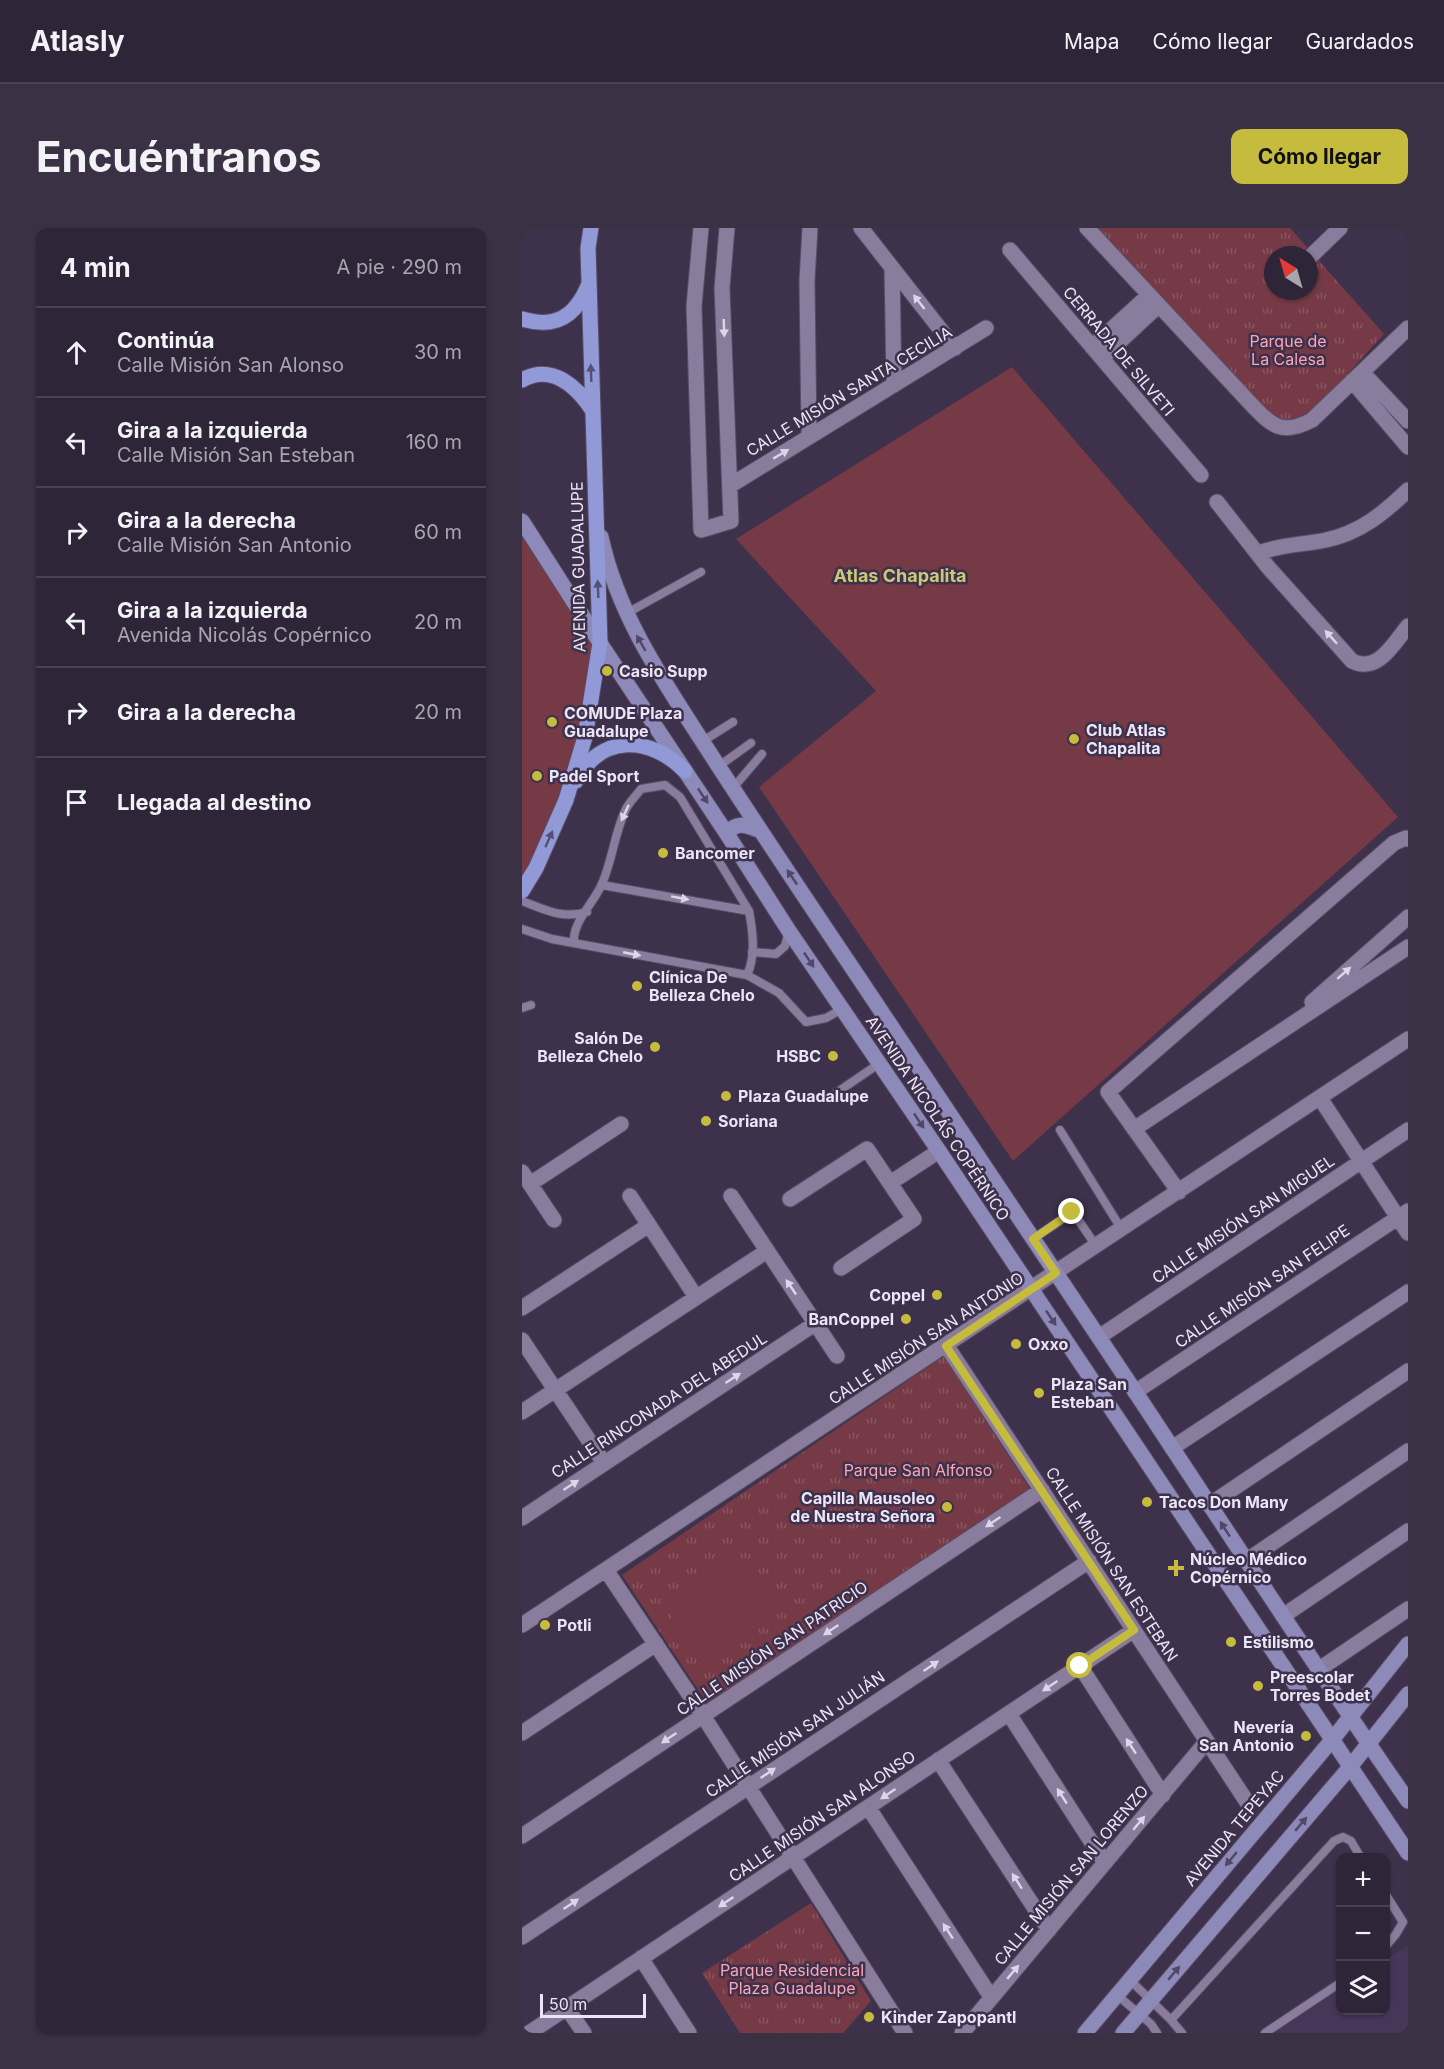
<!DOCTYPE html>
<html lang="es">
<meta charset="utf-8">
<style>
body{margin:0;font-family:Inter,sans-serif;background:#3a3144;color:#f1f3f6}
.controls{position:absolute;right:18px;bottom:18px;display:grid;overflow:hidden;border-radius:12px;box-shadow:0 2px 4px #0004}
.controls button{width:54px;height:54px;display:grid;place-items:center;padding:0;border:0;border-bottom:2px solid #494253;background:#2e2539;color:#f1f3f6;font:30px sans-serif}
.compass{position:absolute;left:742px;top:18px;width:54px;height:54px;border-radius:50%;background:#2e2539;box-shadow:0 2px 4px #0004;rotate:323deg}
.scale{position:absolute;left:18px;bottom:15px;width:106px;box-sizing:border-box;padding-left:6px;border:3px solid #ece5f7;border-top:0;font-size:16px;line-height:21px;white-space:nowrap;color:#ece5f7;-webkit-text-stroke:4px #3d314c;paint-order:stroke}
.stop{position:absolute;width:18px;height:18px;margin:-14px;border:4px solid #c5bc3d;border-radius:50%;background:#fff}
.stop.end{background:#c5bc3d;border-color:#fff;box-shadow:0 2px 6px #0008}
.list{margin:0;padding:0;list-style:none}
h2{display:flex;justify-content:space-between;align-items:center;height:78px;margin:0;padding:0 24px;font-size:26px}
h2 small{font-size:20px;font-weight:400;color:#a7a5ae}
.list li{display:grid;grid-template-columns:39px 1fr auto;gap:18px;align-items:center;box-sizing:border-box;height:90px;padding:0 24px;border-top:2px solid #494253}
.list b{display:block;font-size:22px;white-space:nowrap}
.list p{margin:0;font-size:20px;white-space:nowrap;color:#a7a5ae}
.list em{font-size:20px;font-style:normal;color:#a7a5ae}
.icon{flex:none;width:33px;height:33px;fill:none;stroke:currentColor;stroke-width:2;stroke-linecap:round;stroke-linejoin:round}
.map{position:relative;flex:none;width:886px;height:1805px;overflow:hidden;border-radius:12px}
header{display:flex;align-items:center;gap:36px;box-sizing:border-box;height:84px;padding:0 30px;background:#2e2539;border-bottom:2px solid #494253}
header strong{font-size:28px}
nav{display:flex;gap:33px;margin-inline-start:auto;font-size:21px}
.intro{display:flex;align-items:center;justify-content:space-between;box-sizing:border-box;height:144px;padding:0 36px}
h1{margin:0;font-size:42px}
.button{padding:15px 27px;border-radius:12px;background:#c5bc3d;color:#111;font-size:21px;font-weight:700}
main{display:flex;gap:36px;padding:0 36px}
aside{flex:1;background:#2e2539;border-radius:12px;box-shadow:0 2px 4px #0004}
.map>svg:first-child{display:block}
.built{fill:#463759}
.grass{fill:url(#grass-tufts);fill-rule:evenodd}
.garden{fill:#753a46}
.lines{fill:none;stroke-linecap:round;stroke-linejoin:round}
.lane-casing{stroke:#584d65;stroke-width:10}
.street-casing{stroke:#584d65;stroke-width:17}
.secondary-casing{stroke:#584d65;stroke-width:17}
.primary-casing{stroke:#584d65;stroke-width:17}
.lane{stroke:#897c9c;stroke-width:8}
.street{stroke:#897c9c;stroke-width:15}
.secondary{stroke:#8d8ab9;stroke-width:15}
.primary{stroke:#9199d7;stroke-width:15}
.oneway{fill:#ddd5e9}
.oneway2{fill:#565076}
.oneway3{fill:#514767}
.route{stroke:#c5bc3d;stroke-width:8}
.poi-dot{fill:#c5bc3d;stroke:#3d314c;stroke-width:2}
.labels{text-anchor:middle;stroke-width:5;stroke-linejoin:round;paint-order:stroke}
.park-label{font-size:16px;fill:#fca5b4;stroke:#3d314c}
.street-label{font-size:16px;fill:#ece5f7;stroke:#3d314c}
.poi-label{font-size:16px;font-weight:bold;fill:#ece5f7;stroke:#3d314c;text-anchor:start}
.neighbourhood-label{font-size:18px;font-weight:bold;fill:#ccc779;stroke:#3d314c}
</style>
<header>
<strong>Atlasly</strong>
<nav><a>Mapa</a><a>Cómo llegar</a><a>Guardados</a></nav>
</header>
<div class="intro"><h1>Encuéntranos</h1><a class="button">Cómo llegar</a></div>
<main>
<aside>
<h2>4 min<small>A pie · 290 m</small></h2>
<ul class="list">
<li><svg class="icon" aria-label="ahead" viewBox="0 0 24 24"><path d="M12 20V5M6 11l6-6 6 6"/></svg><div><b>Continúa</b><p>Calle Misión San Alonso</p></div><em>30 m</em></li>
<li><svg class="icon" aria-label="left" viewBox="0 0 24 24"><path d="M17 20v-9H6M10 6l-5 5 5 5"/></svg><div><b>Gira a la izquierda</b><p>Calle Misión San Esteban</p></div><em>160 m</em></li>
<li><svg class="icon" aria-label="right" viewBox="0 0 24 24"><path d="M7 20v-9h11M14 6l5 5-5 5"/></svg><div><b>Gira a la derecha</b><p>Calle Misión San Antonio</p></div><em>60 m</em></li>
<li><svg class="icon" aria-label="left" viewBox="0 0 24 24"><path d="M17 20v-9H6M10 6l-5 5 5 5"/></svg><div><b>Gira a la izquierda</b><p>Avenida Nicolás Copérnico</p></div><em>20 m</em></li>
<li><svg class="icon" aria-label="right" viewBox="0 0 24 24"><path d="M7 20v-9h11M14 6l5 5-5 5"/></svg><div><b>Gira a la derecha</b></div><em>20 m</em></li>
<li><svg class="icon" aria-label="arrive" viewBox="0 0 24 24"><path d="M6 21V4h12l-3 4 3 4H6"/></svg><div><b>Llegada al destino</b></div></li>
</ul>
</aside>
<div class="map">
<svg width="886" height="1805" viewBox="0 0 886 1805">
<defs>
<pattern id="grass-tufts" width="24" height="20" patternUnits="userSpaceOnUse" patternTransform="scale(1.5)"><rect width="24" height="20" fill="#753a46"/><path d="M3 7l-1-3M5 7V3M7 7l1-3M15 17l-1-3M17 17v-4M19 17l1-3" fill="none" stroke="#895661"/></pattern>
</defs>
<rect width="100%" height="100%" fill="#3d314c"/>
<path class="built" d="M886,1717V1805H753L818,1762V1782H864V1732Z"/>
<path class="grass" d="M572,0H768L862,106L787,188L758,197ZM751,27H787V63H751Z
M422,1128L510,1264L185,1475L100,1347Z
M289,1675L349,1773L321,1805H218L180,1745Z"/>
<path class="garden" d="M780,93L820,135L799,154L760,112Z
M490,139L876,589L491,933L237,559L354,463L214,311Z
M0,296L76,416L44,572L0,653Z
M216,1326L257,1385L181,1437L141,1375Z"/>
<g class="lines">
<g class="lane-casing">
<path id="lane" d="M105,385L179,344
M181,513L211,494
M197,538L229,515
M211,560L240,526
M80,657L227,683
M0,673C24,682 39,691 65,684
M0,701L30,711L225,747L257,765L284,794L304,790L320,781
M52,715C50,695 70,677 79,658C90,635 92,607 103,583C106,575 114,568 119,561L143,557L158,569L227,683C231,704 234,728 225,747
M230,724L254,726L263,718L267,703
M0,780L9,777
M314,865L358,835
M538,902L600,1002
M511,1011L551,984L574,1018
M864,1667L881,1694L874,1706L864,1718
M608,1752L649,1792L660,1805
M595,1767L629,1796L635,1805
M649,1792L812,1613L821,1609L829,1613L839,1630
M743,1805L818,1755"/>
</g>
<g class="street-casing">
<path id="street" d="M179,0L172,78L179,302L209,293L200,60L205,0
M339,0L433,120
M565,0L729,176C750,198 760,208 790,192L886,100
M488,22L679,247
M787,30L818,0
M370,40L372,157
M570,119L627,67
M580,130L637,77
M840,144L886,193
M830,153L886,219
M287,209L285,53L288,0
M209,257L464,100
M695,274L746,339L830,433C856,446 872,415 886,398
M737,325C759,316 781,317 804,312C838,305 862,285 886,262
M790,774L886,689
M798,870L886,1005
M612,901L886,719
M0,944L32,992
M368,955L417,923
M8,956L99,896
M657,964L586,864L872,615L884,610L886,611
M108,968L174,1069
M209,968L315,1128
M268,971L345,921L392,991L319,1040
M0,1080L127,997
M577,1109L886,902
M0,1112L82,1235
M424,1117L725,1574
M613,1164L886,983
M0,1184L245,1023
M650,1220L886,1064
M687,1277L886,1143
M0,1290L294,1095
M724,1333L886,1223
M84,1342L173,1475L383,1805
M761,1388L886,1303
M0,1397L886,811
M558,1438L641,1567
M796,1442L886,1381
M487,1486L583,1635
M0,1505L134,1416
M416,1532L527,1702
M346,1579L469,1769
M0,1608L520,1262
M0,1709L567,1333
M119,1730L167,1805
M45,1780L62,1805
M7,1805L612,1402
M440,1805L685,1513"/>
</g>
<g class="secondary-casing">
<path id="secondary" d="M0,293L78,415L205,606L267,703L417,923L886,1625
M79,309C97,393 149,464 195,536C243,610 292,683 341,756C432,892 523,1028 614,1165C704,1301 793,1439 886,1573
M205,606C215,592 225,598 239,603
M563,1805L810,1512L886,1416
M601,1805L828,1539L886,1466"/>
</g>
<g class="primary-casing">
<path id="primary" d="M0,91C33,101 53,89 66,58
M0,152C30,135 55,159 71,183
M54,553C79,505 129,508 163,543
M0,663L14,640L44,572L63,509L78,415L66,20L69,0"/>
</g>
<use href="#lane" class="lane"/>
<use href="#street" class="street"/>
<use href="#secondary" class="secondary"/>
<use href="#primary" class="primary"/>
</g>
<defs><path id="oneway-solid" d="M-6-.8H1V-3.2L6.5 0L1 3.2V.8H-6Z" transform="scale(1.5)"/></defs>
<g class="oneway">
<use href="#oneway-solid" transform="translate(397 74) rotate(-128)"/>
<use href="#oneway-solid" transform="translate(202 100) rotate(88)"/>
<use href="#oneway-solid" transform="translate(259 226) rotate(-31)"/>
<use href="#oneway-solid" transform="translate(809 409) rotate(-132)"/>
<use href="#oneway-solid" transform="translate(103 585) rotate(115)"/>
<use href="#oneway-solid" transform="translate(158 670) rotate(10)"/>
<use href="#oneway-solid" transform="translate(110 726) rotate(11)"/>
<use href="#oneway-solid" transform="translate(822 745) rotate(-41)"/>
<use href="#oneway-solid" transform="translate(269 1059) rotate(-124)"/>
<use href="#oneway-solid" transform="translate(211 1150) rotate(-33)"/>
<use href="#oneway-solid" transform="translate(49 1257) rotate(-33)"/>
<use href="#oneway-solid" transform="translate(471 1294) rotate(146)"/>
<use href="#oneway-solid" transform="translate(309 1402) rotate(146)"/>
<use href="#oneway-solid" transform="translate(409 1438) rotate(-34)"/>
<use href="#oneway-solid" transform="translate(528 1458) rotate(146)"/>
<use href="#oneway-solid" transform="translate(147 1510) rotate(146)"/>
<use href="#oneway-solid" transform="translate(609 1518) rotate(-123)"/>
<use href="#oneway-solid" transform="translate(246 1545) rotate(-34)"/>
<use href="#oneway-solid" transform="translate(366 1566) rotate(146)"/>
<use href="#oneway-solid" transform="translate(540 1568) rotate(-123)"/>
<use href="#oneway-solid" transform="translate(617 1595) rotate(-50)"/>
<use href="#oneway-solid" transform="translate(495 1653) rotate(-123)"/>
<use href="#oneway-solid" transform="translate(204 1674) rotate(146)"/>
<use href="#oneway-solid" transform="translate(49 1676) rotate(-34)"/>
<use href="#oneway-solid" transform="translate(426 1703) rotate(-123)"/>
<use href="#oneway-solid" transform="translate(491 1744) rotate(-50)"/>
</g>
<g class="oneway2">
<use href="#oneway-solid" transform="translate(69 145) rotate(-92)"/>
<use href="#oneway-solid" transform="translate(76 361) rotate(-92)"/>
<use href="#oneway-solid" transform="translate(27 611) rotate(-66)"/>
</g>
<g class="oneway3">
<use href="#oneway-solid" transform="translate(119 415) rotate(-120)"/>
<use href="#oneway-solid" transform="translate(181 568) rotate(56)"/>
<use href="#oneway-solid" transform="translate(270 649) rotate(-124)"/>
<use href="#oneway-solid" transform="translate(287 732) rotate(56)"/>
<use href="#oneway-solid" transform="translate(397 893) rotate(56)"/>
<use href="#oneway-solid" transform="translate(529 1090) rotate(56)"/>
<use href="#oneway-solid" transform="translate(703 1301) rotate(-123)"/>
<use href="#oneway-solid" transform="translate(779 1596) rotate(-50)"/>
<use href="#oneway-solid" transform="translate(709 1631) rotate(130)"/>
<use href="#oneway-solid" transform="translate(652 1745) rotate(-50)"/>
</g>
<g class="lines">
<path class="route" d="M550,984L511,1011L534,1045L424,1118L612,1402L558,1438"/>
</g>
<g class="poi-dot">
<circle cx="85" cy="443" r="6"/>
<circle cx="30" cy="494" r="6"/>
<circle cx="552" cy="511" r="6"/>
<circle cx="15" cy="548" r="6"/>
<circle cx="141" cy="625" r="6"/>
<circle cx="115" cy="758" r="6"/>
<circle cx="133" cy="819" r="6"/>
<circle cx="311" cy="828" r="6"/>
<circle cx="204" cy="868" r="6"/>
<circle cx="184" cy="893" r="6"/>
<circle cx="415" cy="1067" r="6"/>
<circle cx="384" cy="1091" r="6"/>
<circle cx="494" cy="1116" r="6"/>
<circle cx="517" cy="1165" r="6"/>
<circle cx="625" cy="1274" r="6"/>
<circle cx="425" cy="1279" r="6"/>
<path d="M651 1331h6v6h6v6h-6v6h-6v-6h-6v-6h6z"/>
<circle cx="23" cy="1397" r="6"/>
<circle cx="709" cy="1414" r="6"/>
<circle cx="736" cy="1458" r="6"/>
<circle cx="784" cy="1508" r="6"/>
<circle cx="347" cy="1789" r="6"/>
</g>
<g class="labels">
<g class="park-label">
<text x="766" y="119">Parque de<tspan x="766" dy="18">La Calesa</tspan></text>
<text x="396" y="1248">Parque San Alfonso</text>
<text x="270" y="1748">Parque Residencial<tspan x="270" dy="18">Plaza Guadalupe</tspan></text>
</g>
<g class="street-label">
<text transform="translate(597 123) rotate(50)" y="6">CERRADA DE SILVETI</text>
<text transform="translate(327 163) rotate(-31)" y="6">CALLE MISIÓN SANTA CECILIA</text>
<text transform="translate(56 339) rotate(-91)" y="6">AVENIDA GUADALUPE</text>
<text transform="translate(416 890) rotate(56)" y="6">AVENIDA NICOLÁS COPÉRNICO</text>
<text transform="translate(721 991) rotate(-34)" y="6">CALLE MISIÓN SAN MIGUEL</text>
<text transform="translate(740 1058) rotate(-34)" y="6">CALLE MISIÓN SAN FELIPE</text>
<text transform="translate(404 1110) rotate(-33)" y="6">CALLE MISIÓN SAN ANTONIO</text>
<text transform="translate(137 1177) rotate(-33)" y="6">CALLE RINCONADA DEL ABEDUL</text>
<text transform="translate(590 1336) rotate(57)" y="6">CALLE MISIÓN SAN ESTEBAN</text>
<text transform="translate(250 1420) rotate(-34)" y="6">CALLE MISIÓN SAN PATRICIO</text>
<text transform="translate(273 1506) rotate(-34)" y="6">CALLE MISIÓN SAN JULIÁN</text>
<text transform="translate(300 1588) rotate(-34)" y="6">CALLE MISIÓN SAN ALONSO</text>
<text transform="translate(712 1600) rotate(-50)" y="6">AVENIDA TEPEYAC</text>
<text transform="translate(549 1647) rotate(-50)" y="6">CALLE MISIÓN SAN LORENZO</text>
</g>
<g class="poi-label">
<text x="97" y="449">Casio Supp</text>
<text x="42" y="491">COMUDE Plaza<tspan x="42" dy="18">Guadalupe</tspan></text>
<text x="564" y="508">Club Atlas<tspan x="564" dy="18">Chapalita</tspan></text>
<text x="27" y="554">Padel Sport</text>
<text x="153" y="631">Bancomer</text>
<text x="127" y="755">Clínica De<tspan x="127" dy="18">Belleza Chelo</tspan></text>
<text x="121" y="816" text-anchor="end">Salón De<tspan x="121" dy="18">Belleza Chelo</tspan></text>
<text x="299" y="834" text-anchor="end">HSBC</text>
<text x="216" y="874">Plaza Guadalupe</text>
<text x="196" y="899">Soriana</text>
<text x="403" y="1073" text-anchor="end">Coppel</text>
<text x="372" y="1097" text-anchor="end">BanCoppel</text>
<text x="506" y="1122">Oxxo</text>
<text x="529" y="1162">Plaza San<tspan x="529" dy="18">Esteban</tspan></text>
<text x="413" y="1276" text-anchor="end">Capilla Mausoleo<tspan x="413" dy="18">de Nuestra Señora</tspan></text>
<text x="637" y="1280">Tacos Don Many</text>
<text x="668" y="1337">Núcleo Médico<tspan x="668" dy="18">Copérnico</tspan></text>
<text x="35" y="1403">Potli</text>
<text x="721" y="1420">Estilismo</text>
<text x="748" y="1455">Preescolar<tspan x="748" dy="18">Torres Bodet</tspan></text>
<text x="772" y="1505" text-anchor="end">Nevería<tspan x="772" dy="18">San Antonio</tspan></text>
<text x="359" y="1795">Kinder Zapopantl</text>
</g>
<g class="neighbourhood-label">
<text x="378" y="354">Atlas Chapalita</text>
</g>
</g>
</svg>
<div class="controls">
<button>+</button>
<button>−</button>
<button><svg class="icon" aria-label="layers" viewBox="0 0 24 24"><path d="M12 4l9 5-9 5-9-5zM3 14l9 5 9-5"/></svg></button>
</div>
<svg class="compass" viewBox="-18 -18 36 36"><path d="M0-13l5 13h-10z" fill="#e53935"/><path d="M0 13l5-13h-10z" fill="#a7a5ae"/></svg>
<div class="scale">50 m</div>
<div class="stop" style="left:558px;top:1438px"></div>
<div class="stop end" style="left:550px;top:984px"></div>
</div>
</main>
